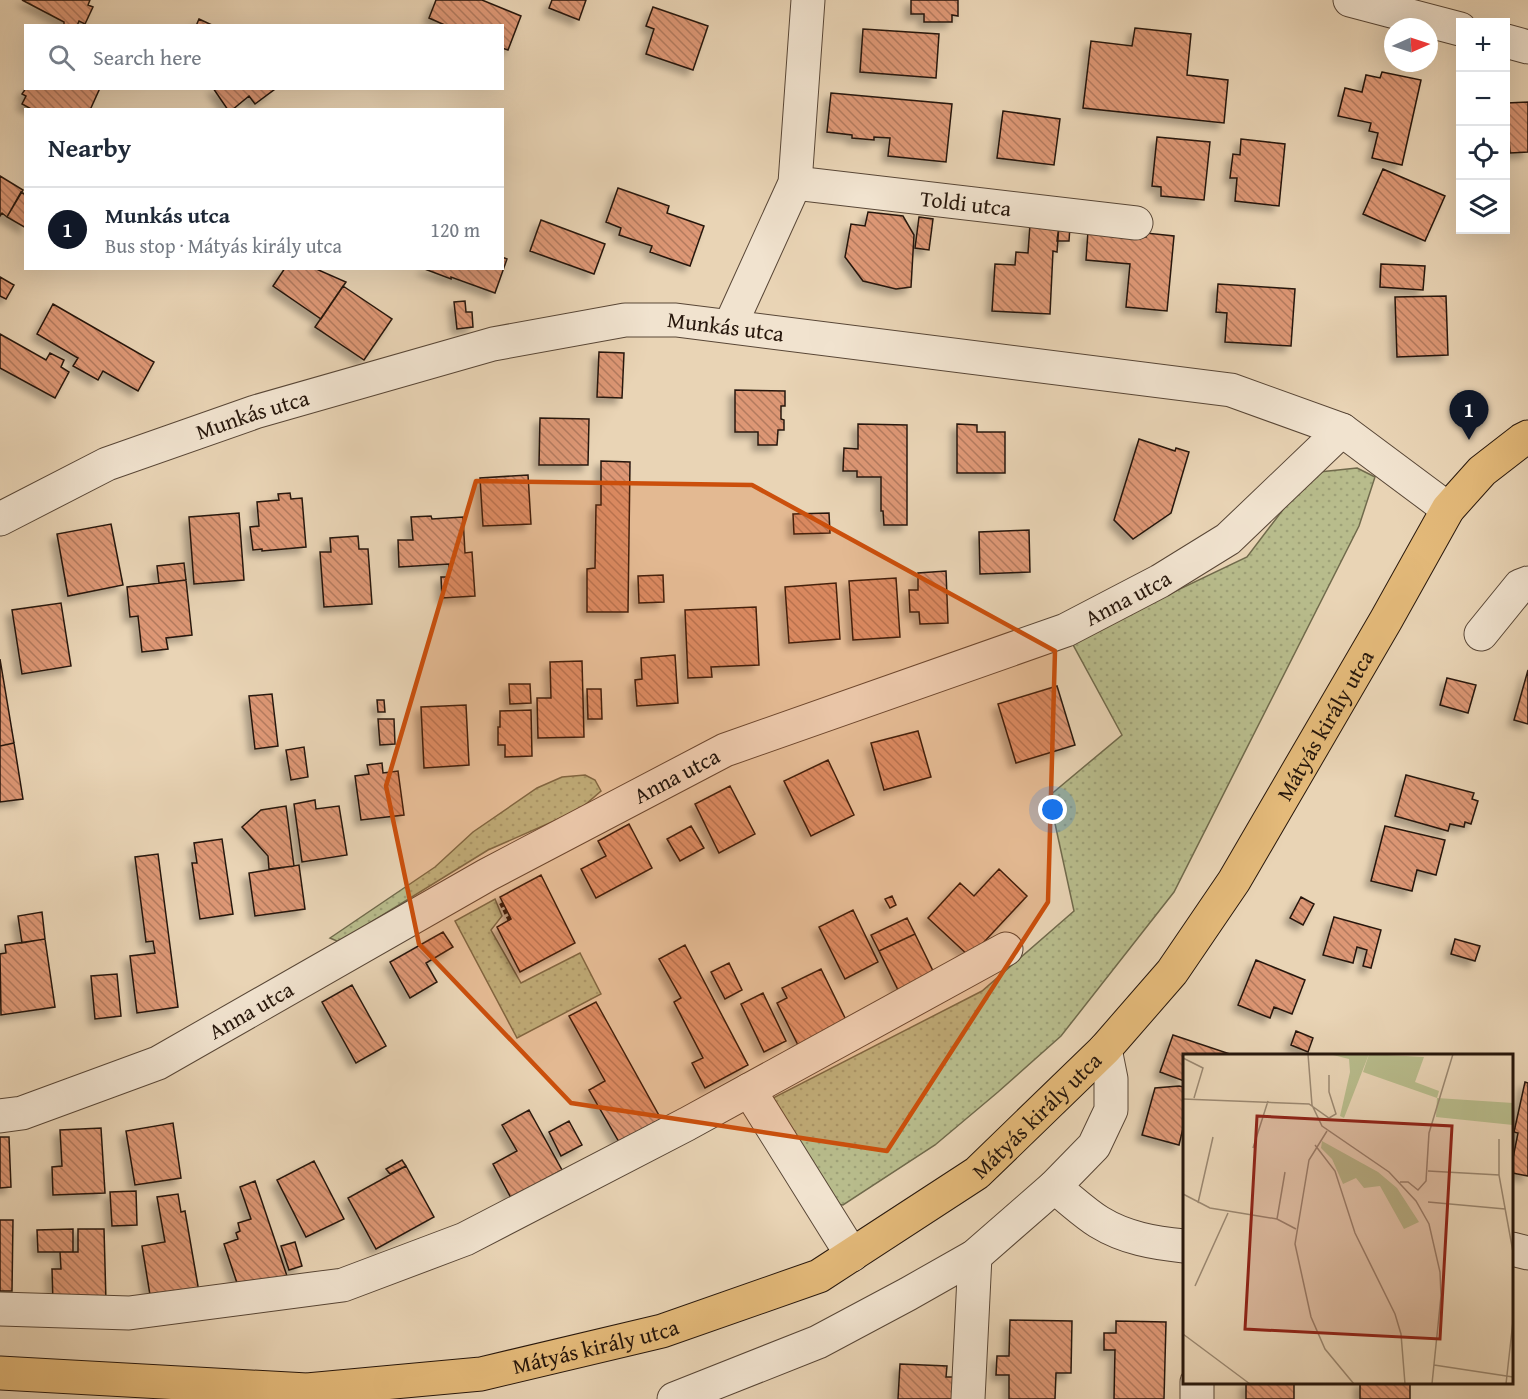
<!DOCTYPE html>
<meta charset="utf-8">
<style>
body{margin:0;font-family:"Gentium Book Plus",serif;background:#f6f6f7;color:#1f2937}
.controls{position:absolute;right:18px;top:18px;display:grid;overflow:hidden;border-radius:0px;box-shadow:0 6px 24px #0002}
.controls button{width:54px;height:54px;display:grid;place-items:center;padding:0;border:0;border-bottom:2px solid #e0e1e3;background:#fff;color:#1f2937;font:30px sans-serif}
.compass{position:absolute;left:1384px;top:18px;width:54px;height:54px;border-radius:50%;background:#fff;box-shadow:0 6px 24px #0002;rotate:87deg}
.you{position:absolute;left:1053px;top:810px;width:21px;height:21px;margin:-15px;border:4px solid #fff;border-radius:50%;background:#1a73e8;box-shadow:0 0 0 9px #1a73e833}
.badge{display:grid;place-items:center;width:39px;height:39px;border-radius:50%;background:#111827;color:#fff;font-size:20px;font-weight:700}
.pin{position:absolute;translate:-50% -50px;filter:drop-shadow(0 2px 3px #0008)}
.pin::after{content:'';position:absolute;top:32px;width:21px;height:18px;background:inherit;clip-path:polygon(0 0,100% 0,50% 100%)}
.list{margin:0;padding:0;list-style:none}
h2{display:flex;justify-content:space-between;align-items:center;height:78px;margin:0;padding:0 24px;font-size:26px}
h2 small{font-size:20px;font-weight:400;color:#747a83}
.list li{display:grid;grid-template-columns:39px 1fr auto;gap:18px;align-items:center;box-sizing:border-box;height:84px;padding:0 24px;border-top:2px solid #e0e1e3}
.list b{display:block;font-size:22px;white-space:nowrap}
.list p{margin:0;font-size:20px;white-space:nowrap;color:#747a83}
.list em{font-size:20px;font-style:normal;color:#747a83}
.icon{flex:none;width:33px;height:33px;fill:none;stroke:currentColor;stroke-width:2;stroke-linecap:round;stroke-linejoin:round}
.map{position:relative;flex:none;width:1528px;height:1399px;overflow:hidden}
.search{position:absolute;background:#fff;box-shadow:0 6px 24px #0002;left:24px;top:24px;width:480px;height:66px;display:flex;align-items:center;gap:15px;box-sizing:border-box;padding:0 21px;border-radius:0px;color:#747a83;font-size:22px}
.panel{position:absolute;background:#fff;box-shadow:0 6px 24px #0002;left:24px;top:108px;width:480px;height:162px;border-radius:0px}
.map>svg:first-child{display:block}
.grass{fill:url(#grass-dots);stroke:#706a4c;stroke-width:1.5}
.building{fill:url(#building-back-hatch);stroke:#27170c;stroke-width:1.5;filter:url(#shadow)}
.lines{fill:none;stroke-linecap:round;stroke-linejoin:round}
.minor-casing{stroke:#584636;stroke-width:35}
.major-casing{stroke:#27170c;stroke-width:35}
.path{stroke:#27170c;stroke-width:4;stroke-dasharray:4.5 3;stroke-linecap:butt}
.minor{stroke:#f1e3cf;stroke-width:33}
.major{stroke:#e4ba7a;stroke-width:33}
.marked{fill:#cb4f0c;fill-opacity:0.2;stroke:#cb4f0c;stroke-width:4.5;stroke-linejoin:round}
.labels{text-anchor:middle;stroke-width:4.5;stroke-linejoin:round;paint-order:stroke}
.street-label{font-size:22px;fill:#27170c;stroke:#f1e3cf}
.inset-road{fill:none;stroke:#9b8871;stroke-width:1.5}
.view{fill:#8f2418;fill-opacity:0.15;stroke:#8f2418;stroke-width:3}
.inset-edge{fill:none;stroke:#27170c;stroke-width:3}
</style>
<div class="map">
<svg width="1528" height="1399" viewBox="0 0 1528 1399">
<defs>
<pattern id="grass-dots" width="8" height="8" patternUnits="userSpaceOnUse" patternTransform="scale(1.5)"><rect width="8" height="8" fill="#b8bc8c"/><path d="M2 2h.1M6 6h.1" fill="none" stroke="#9ea178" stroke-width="1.8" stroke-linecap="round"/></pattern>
<pattern id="building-back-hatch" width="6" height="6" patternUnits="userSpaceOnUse" patternTransform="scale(1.5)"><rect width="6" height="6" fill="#dd9774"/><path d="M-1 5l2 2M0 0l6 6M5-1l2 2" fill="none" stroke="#b37a5e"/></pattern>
<filter id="shadow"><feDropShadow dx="-5.5" dy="5.5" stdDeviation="3" flood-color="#0004"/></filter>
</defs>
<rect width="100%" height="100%" fill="#e9d4b5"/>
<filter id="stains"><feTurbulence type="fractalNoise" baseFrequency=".00333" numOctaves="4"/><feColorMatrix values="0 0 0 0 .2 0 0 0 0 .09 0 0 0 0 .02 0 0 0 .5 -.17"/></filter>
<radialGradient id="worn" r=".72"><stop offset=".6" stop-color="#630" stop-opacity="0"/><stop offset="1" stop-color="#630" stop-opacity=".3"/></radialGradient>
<path class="grass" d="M1357,468L1375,477L1359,526L1174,892L1061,1036L998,1092L935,1145L843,1205L829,1203L773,1098L982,991L1074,911L1049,796L1122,735L1071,641L1247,557L1288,503L1319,472Z
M585,775L595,780L601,791L579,810L488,850L339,942L330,938L435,867L473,832L537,788L562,777Z
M495,899L502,916L491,930L521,983L580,953L601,994L517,1038L455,921Z"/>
<path class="building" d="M22,0H90L88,5L93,7L85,24L79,21L77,26H64V22Z
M436,0H482L521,16L508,50L502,48V26H447L429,18Z
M552,0H586L579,20L549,8Z
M911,0H958V16L952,15V22H924V14H911Z
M653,7L708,26L693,70L646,54L654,29L646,26Z
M199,19L214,26H196Z
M1135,28L1191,34L1187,75L1228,80L1224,123L1083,108L1091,41L1132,46Z
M863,29L939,34L936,78L860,72Z
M1382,72L1421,80L1402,165L1372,158L1378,133L1369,131L1371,123L1338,116L1345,88L1362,92L1366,75L1380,78Z
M26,88H100L90,110H33L22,104L26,96L22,94Z
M213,88H275V89L255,104L249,96L232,110H228Z
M831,93L952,104L946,162L888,156L890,138L874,137V140L852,138V135L827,132Z
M1528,102V152L1510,153L1509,138L1506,139V116H1508L1507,103Z
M1003,111L1060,119L1054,165L997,158Z
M1157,137L1210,142L1204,200L1161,196V187L1152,186Z
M1241,139L1285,144L1279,206L1235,201L1237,178H1230L1233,154L1240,155Z
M1383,169L1445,196L1425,241L1363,214Z
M0,176L23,190L7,217L2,213L0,216Z
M618,188L669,206L667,213L704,226L690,266L650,252L652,246L619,235L621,228L606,222Z
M21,192L26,195V228L7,217Z
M868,212L903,216L914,235L911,287L896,289L863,281L845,257L851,224L865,226Z
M919,217L933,219L929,250L915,248Z
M541,220L605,244L594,274L530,251Z
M1030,224L1059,225L1057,252L1053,251L1050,314L992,311L995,264L1015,265L1016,252L1028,253Z
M1059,225L1070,226L1069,241H1057Z
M1088,231L1146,237V233L1174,236L1167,311L1126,307L1130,264L1086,260Z
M502,257L507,259L495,293L451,277V279L422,268H502Z
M1381,264L1425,266L1423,290L1380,287Z
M285,268H314L346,282L321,319L273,286Z
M0,277L14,285L6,299L0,296Z
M1218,284L1295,289L1291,346L1225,342L1227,313L1216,312Z
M343,286L392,319L364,360L315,327Z
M1446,296L1448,355L1397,357L1395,297Z
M465,301L466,312H472L473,327L457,329L454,302Z
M53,304L154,362L138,391L103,371L98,380L73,366L78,358L37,334Z
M0,334L46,360L50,353L64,360L61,367L69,372L55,398L0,368Z
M599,352L624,353L622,398L597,397Z
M735,390L785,391V406H781V419L784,420V430H778L777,445H758V432H735Z
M540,418L589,419L588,465H539Z
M858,424L907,425V525H884L883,511H881V477H857V471H843L844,448L858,449Z
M957,424L977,425V432H1005V473H957Z
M1139,439L1175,451L1176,448L1189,452L1171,513L1133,539L1114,520Z
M601,461L630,462L628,612H587V569L595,568L596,505H601Z
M528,475L531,524L483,526L480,478Z
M290,493L291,499L302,498L306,547L262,551V549L253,550L250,527L259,526L257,502L279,500L278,494Z
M239,513L244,580L194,584L189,517Z
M829,513L830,533L794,534L793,514Z
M431,516L432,519L463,517L465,553L472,552L475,596L442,598L441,577H449V564L399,567L398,540H413L411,517Z
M111,524L123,585L68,596L57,534Z
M1029,530L1030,572L980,574L979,532Z
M358,536L359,549H368L372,604L324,607L320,552H331L330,538Z
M184,563L186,580L159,583L157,566Z
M946,571L948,623L920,624L919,612H910L909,590H918V573Z
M663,575L664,602L639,603L638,576Z
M896,578L900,637L853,640L849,581Z
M186,580L192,635L166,638L168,649L142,652L138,616L130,617L127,587Z
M836,583L840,639L789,643L785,587Z
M61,603L71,666L22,674L12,610Z
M756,607L759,665L711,667L712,677L688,678L685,610Z
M675,655L678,703L637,706L635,680L642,679L641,658Z
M0,659L14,743L0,746Z
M582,661L584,737L538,738L537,698H551L550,662Z
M1528,670V724L1514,720Z
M1447,678L1476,685L1468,713L1440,705Z
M509,684H530L531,703L510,704Z
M1057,686L1075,745L1016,763L998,704Z
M587,689H601L602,719H588Z
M272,694L278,746L255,749L249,696Z
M377,700H384L385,712H378Z
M466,705L469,765L424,768L421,707Z
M531,710L532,756L505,757V745H498V727H500V711Z
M378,719H394L395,744L380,745Z
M918,731L931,777L884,790L871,743Z
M14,743L23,799L0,802V746Z
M304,747L308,777L291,780L286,750Z
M828,760L854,815L811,836L784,781Z
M382,763L383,773L398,771L404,815L361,820L355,776L369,774L367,765Z
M1406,775L1474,793L1472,799L1478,801L1471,824L1465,822L1464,827L1450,824L1448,831L1395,816Z
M730,786L755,834L719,853L695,804Z
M315,800L316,809L339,806L347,855L302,862L294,804Z
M286,806L294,866L269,869L268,856L242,827L261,810Z
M629,824L652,868L596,898L581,869L606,856L598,841Z
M691,826L704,848L680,861L667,839Z
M1385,826L1445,840L1436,875L1417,870L1412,891L1371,881Z
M222,839L233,914L200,919L192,863H197L194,843Z
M158,854L178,1007L137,1013L130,956L155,953L153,941L146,942L135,857Z
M299,865L305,909L255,916L249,873Z
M999,869L1027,896L970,957L928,918L960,883L974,896Z
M541,875L575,943L520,972L497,927L511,919L500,897Z
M892,896L896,905L890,908L885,899Z
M1301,897L1314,904L1303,925L1290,918Z
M853,910L878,962L845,979L819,927Z
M42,912L45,939L22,943L18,916Z
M1334,917L1381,930L1371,968L1363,966L1367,950L1357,947L1353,963L1323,955Z
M907,918L915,934L879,951L871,935Z
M443,932L453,947L426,963L437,982L410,998L390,962Z
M915,934L935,975L899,992L879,951Z
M45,939L55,1007L1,1015L0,954L6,953L5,945Z
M1455,939L1480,946L1475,961L1451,954Z
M685,945L748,1065L705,1088L692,1063L703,1058L674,1002L681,998L659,959Z
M1256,960L1305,980L1292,1014L1274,1007L1270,1018L1238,1005Z
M729,963L742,990L725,999L711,972Z
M821,969L847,1022L798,1045L777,1003L787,998L782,988Z
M117,974L121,1016L95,1019L91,976Z
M352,985L386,1046L356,1063L322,1002Z
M763,993L786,1041L764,1052L741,1004Z
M596,1002L661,1119L619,1142L589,1090L605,1081L569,1016Z
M1296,1031L1313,1038L1308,1052L1291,1045Z
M1173,1035L1230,1054V1056H1184V1081L1160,1072Z
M1525,1082L1528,1083V1176L1512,1173V1163L1518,1133L1514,1132Z
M1179,1086L1184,1087V1124L1179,1145L1142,1135L1155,1088Z
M529,1110L562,1170L511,1198L493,1164L517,1151L502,1125Z
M569,1121L582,1145L561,1156L549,1132Z
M173,1123L181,1178L135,1185L126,1131Z
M101,1128L105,1193L53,1195L52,1167L62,1166L60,1130Z
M0,1137H9L11,1187L0,1188Z
M402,1160L406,1166L390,1174L386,1169Z
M314,1161L344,1219L306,1237L277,1180Z
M406,1166L434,1217L376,1249L348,1198Z
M255,1181L287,1276L240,1292L224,1244L238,1239L236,1233L240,1231L238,1223L251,1219L240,1187Z
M136,1191L137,1225L112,1226L110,1192Z
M178,1194L181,1212L185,1211L199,1292L151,1301L142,1246L165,1242L157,1197Z
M0,1220H13L12,1291H0Z
M73,1229V1252H38L37,1230Z
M78,1229H104L106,1302L53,1303L52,1269H61L60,1252H78Z
M295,1242L302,1266L289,1270L281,1246Z
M1010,1320L1072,1321L1071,1373H1056L1055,1399H1009V1375H996L997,1356H1009Z
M1116,1321L1166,1322L1164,1399H1114L1115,1350H1104V1333H1116Z
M900,1364L947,1366L946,1377H954L953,1399H898Z
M1246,1382H1294V1399H1246Z
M1360,1382H1410V1399H1360Z"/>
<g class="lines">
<g class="minor-casing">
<g id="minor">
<path d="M1350,0L1460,29"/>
<path d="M1506,41L1528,47"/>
<path id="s1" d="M795,183L1136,223"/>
<path d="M730,326L795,183L808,0"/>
<path id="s2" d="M0,519L107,464L255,412L493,344L625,320H676L1231,390L1342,430L1448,509"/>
<path d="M1481,634L1520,586L1528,583"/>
<path d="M749,1090L852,1255"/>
<path id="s3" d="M0,1116L22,1113L158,1063L487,875L725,750L1066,630L1160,581L1228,539L1342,430"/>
<path d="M1054,1187C1069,1198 1083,1212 1099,1222C1125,1238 1154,1243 1184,1246"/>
<path d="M1512,1249L1528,1253"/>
<path d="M0,1309L129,1313L343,1285L465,1239L687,1124L1006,949"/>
<path d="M674,1399L818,1342L908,1294L975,1256L1054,1187L1094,1146L1111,1110V1079L1105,1049"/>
<path d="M968,1399L975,1256"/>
<path d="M1197,1399V1382"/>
</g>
</g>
<g class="major-casing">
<g id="major">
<path id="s4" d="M0,1373L307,1390L481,1374L662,1331L819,1276L977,1173L1105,1049L1172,972L1234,881L1386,620L1448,509L1482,471L1522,440L1528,437"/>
</g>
</g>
<path class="path" d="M501,903L510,921"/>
<use href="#minor" class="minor"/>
<use href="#major" class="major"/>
</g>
<path class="marked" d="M476,481L752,485L1055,651L1048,902L887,1151L571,1103L419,944L386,786Z"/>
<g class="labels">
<g class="street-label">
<text dy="8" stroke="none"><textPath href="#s1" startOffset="172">Toldi utca</textPath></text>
<text dy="8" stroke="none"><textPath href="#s2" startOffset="760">Munkás utca</textPath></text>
<text dy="8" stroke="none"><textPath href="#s2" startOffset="274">Munkás utca</textPath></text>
<text dy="8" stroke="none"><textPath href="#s3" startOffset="1246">Anna utca</textPath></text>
<text dy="8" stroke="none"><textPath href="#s4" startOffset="1594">Mátyás király utca</textPath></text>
<text dy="8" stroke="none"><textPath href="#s3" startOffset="760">Anna utca</textPath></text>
<text dy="8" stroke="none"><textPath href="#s3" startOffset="274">Anna utca</textPath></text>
<text dy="8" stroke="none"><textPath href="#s4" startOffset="1106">Mátyás király utca</textPath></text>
<text dy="8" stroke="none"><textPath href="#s4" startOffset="600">Mátyás király utca</textPath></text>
</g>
</g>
<g transform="translate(1183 1054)">
<rect width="330" height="330" fill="#e9d4b5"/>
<path d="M254,44L330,49V71L253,63ZM139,87L195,118L214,134L236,168L221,175L197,132L181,134L173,124L160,130L149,105L138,94Z" fill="#b8bc8c"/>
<path d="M146,0H186L161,64L157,62L167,18L166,5Z" fill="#b8bc8c"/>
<path d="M186,0L241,3L232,28L256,37L254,44L180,18Z" fill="#b8bc8c"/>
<path class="inset-road" d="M125,0L129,51L139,72L206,118L233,147L246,170L257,218L258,242L249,330M0,4L20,14L11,44M0,45L126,50L146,64L153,60L146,38V21M144,77L126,106L112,190L128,263L142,295L171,330M316,85V121M132,91L152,117L172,179L212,260L218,280L222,330M70,94L85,47M245,117L316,121L330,198M217,128H225L235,136L243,127L246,79L270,0M0,140L27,154L94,165L113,175M245,148L322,155M15,149L30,83M94,165L102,118M12,232L45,159M0,280L67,330M251,311L330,323M323,330L330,267"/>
<path class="view" d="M74,62L269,72L257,285L62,275Z"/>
<rect width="330" height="330" class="inset-edge"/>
</g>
<rect width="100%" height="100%" filter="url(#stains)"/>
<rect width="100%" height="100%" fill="url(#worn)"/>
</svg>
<div class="controls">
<button>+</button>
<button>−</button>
<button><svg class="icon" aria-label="locate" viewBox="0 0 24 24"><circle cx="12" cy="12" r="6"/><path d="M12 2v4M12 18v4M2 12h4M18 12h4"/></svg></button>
<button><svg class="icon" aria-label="layers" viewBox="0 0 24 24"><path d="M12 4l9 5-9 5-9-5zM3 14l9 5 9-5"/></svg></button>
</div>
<svg class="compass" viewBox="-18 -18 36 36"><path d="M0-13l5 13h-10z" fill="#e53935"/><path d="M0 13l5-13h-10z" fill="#747a83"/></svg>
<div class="you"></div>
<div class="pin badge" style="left:1469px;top:440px">1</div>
<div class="search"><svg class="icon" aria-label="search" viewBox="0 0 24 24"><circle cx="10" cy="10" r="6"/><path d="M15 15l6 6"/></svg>Search here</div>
<section class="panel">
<h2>Nearby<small></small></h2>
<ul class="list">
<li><span class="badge">1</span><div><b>Munkás utca</b><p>Bus stop · Mátyás király utca</p></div><em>120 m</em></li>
</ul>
</section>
</div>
